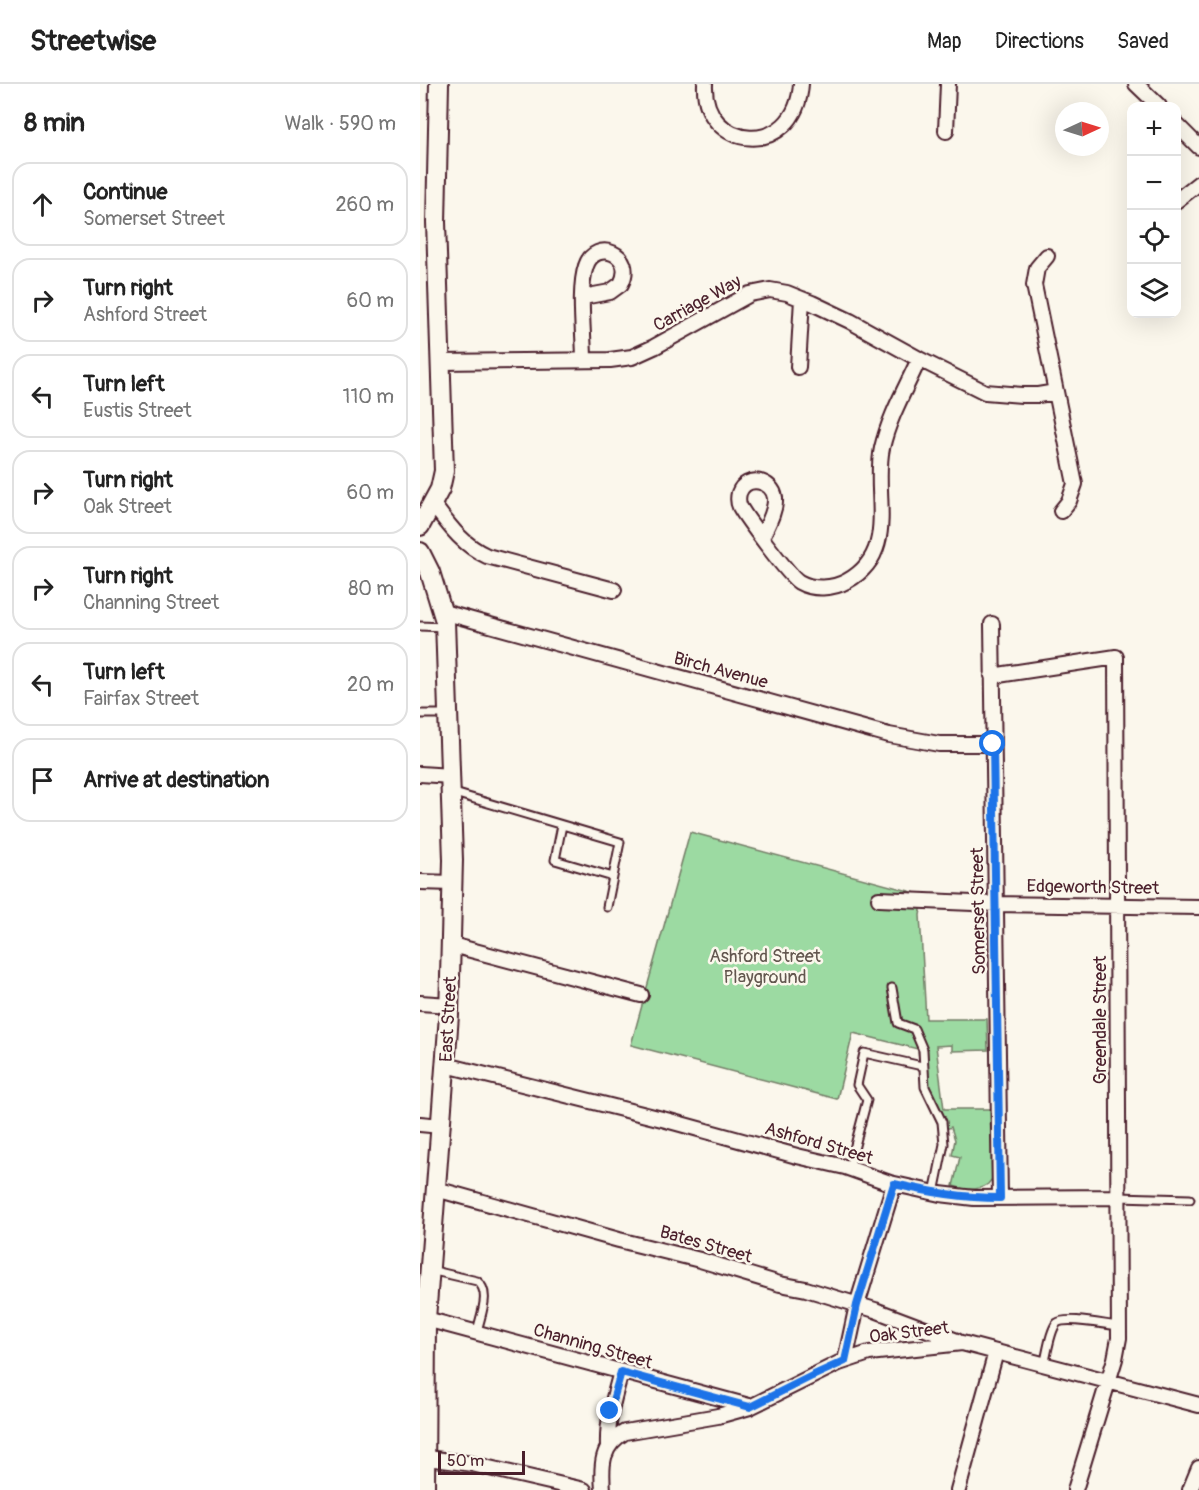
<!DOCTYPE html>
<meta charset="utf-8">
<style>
body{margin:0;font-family:Pangolin,sans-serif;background:#f2f2f2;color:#222}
.controls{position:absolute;right:18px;top:18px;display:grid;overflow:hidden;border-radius:12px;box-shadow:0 6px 24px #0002}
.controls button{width:54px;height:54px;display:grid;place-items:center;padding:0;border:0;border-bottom:2px solid #e0e0e0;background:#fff;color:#222;font:30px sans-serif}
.compass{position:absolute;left:635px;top:18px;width:54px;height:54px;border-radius:50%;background:#fff;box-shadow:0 6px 24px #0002;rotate:86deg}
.scale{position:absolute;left:18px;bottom:15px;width:87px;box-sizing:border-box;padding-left:6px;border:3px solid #4a1f2b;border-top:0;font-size:16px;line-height:21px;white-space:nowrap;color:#4a1f2b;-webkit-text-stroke:4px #fbf7ec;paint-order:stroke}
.stop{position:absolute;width:18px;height:18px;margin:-14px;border:4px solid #1a73e8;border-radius:50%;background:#fff}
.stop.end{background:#1a73e8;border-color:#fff;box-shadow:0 2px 6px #0008}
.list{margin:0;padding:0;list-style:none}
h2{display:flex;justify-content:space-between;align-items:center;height:78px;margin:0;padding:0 24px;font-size:26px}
h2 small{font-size:20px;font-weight:400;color:#767676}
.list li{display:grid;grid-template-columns:39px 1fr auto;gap:18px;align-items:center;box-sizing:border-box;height:84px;margin:0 12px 12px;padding:0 12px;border:2px solid #e0e0e0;border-radius:18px}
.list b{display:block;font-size:22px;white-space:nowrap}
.list p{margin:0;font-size:20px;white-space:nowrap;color:#767676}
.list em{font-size:20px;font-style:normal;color:#767676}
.icon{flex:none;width:33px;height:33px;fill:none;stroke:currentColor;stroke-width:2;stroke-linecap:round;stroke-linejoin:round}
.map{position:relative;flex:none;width:779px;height:1406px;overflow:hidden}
header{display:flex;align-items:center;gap:36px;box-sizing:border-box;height:84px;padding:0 30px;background:#fff;border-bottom:2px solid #e0e0e0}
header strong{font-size:28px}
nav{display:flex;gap:33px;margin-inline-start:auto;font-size:21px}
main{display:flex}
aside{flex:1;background:#fff}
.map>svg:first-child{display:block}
.green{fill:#9cdaa2;stroke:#737c66;stroke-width:1.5}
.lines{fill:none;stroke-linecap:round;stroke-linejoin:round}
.service-casing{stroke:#4a1f2b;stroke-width:11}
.minor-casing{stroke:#4a1f2b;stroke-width:18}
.secondary-casing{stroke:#4a1f2b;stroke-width:22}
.service{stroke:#fbf7ec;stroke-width:7}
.minor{stroke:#fbf7ec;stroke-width:14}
.secondary{stroke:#fbf7ec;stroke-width:18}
.route{stroke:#1a73e8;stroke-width:8}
.labels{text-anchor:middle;stroke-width:5;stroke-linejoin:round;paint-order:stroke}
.street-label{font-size:18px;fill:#4a1f2b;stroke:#fbf7ec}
.park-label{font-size:18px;fill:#63574f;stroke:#fbf7ec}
</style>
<header>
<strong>Streetwise</strong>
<nav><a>Map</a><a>Directions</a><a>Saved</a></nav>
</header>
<main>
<aside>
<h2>8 min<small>Walk · 590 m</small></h2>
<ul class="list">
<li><svg class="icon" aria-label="ahead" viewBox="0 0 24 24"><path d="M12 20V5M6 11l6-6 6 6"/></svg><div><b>Continue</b><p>Somerset Street</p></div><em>260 m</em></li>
<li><svg class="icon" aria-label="right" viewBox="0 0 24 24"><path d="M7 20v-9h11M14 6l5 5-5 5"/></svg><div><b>Turn right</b><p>Ashford Street</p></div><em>60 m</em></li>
<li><svg class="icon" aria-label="left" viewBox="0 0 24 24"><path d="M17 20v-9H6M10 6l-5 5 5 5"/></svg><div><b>Turn left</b><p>Eustis Street</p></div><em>110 m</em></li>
<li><svg class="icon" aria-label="right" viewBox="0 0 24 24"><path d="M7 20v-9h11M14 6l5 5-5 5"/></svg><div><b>Turn right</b><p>Oak Street</p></div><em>60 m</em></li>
<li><svg class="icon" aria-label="right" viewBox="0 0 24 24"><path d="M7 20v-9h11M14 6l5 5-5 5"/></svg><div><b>Turn right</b><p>Channing Street</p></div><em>80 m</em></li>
<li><svg class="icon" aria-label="left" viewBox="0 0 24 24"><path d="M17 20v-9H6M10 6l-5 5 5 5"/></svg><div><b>Turn left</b><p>Fairfax Street</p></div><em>20 m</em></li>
<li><svg class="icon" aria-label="arrive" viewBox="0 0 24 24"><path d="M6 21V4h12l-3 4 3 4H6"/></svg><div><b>Arrive at destination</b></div></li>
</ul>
</aside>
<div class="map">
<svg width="779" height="1406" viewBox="0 0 779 1406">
<rect width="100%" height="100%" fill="#fbf7ec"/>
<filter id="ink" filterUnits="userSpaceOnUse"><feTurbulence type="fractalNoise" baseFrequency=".0167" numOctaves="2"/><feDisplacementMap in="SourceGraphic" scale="12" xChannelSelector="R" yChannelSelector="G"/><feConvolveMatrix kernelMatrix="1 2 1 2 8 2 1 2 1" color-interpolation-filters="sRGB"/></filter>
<g filter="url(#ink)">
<path class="green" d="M270,748L504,811L500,831L506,935H567L568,966L532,967V961L516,962L524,1025H570L572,1095L568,1100C558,1107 544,1106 533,1102L540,1073L532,1071L535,1056L531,1043L521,1047L502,1005L498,965L433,949L417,1015L211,961Z"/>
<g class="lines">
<g class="service-casing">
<path id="service" d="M0,542L25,543
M0,630H27
M31,708L200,758L187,823
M142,741L135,776L193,793
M472,904L478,939L494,945L503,966L505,1003L522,1038L524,1060L514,1109
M429,1084L447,1016L437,1001L444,969L502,982
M698,1113L770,1115
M10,1186L57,1197C72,1208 60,1232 57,1248
M624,1281C627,1271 630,1246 637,1239C646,1232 686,1241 699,1242"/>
</g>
<g class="minor-casing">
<path id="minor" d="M285,0C282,67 376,76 381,0
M716,0L739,22
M756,40L779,63
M526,47L528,0
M756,117L779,99
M627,172L617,184L614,201L655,400L649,417L641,427
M163,213L190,208L201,200C217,170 175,154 166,182C158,205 164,251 164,276
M21,278L190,276L212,273L234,263L330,210L350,206L367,209L392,219L430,237L499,275L565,308L602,311H618L636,308
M378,283L382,215
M12,419C28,440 42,461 67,472L194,506
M342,453C347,442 356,427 355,414C353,396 326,390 319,409C318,413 318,419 320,423C326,434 369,492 379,498C393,506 413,505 427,497C480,468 452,410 462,364C469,333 486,304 499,275
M23,528L469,651L519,660H573
M572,540L580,1114
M572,592L696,573L699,1254L695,1275L655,1406
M0,690L31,692
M0,798L33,799
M459,815L576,820L779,823
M32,861L221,911
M0,919L30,921
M26,981L246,1036L377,1072L425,1083L470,1099L520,1110L554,1114L698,1113
M0,1040L21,1042
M16,1105L199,1156L280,1176L360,1200L386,1205L455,1226L537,1257
M6,1235L329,1322
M425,1277L437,1221L474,1100
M188,1362C187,1336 194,1313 201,1288
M0,1373L52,1380L164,1406
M183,1406C181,1381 181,1361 205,1348L298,1332L330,1323L419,1279L449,1269L542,1259L779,1321
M538,1406L576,1268
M770,1406L779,1384"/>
</g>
<g class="secondary-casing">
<path id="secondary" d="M0,442L20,405L24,387L16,138L19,0
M0,468L10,488L25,537L33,776L29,931L6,1235L5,1406"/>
</g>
<use href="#service" class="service"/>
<use href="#minor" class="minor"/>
<use href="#secondary" class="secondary"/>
</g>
</g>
<g class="lines" filter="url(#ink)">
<path class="route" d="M190,1327L201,1288L330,1323L392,1292L425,1277L437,1221L474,1100C510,1108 543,1114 580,1114L573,660"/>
</g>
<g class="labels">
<g class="street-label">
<text transform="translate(277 219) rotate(-29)" y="6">Carriage Way</text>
<text transform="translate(301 586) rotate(15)" y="6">Birch Avenue</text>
<text transform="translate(673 803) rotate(1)" y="6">Edgeworth Street</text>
<text transform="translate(558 827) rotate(-91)" y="6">Somerset Street</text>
<text transform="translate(28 935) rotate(-87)" y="6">East Street</text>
<text transform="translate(680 936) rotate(-90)" y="6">Greendale Street</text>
<text transform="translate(399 1059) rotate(16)" y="6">Ashford Street</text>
<text transform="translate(286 1160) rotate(16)" y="6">Bates Street</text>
<text transform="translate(489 1248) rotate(-7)" y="6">Oak Street</text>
<text transform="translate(173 1262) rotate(16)" y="6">Channing Street</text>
</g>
<g class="park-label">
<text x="345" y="878">Ashford Street<tspan x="345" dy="21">Playground</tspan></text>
</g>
</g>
</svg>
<div class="controls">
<button>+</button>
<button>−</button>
<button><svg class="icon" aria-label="locate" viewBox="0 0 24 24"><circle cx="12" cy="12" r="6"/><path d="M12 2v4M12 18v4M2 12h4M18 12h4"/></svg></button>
<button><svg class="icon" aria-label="layers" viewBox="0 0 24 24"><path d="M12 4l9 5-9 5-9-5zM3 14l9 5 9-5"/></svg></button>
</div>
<svg class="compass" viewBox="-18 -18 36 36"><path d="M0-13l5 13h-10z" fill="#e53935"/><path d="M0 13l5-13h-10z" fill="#767676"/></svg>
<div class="scale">50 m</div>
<div class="stop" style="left:573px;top:660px"></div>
<div class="stop end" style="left:190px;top:1327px"></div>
</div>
</main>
